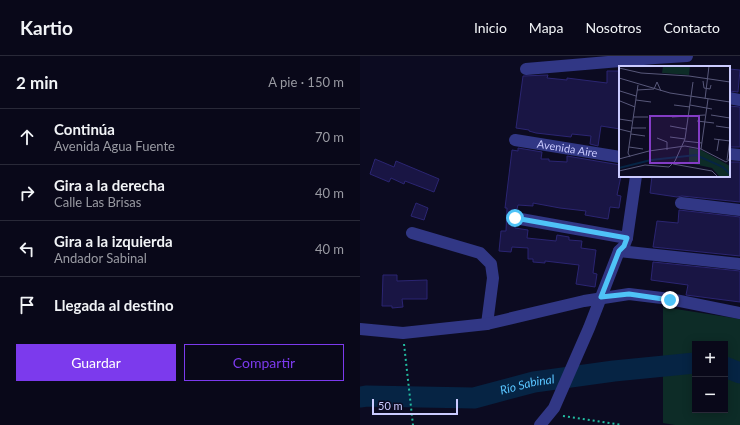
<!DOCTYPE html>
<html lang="es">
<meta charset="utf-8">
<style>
body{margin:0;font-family:Lato,sans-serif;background:#171626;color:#f1f3f6}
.controls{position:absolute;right:12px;bottom:12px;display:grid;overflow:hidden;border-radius:0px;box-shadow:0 2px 10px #0003}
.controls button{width:36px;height:36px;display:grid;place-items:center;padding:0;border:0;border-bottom:1px solid #292938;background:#090819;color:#f1f3f6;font:20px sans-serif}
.scale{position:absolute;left:12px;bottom:10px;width:86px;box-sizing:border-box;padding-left:4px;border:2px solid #cbcbff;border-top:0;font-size:11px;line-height:14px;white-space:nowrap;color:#cbcbff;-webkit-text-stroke:3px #0c0b21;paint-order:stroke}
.stop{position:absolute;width:12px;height:12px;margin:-9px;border:3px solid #4fc3f7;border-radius:50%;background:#fff}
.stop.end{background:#4fc3f7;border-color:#fff;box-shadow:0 1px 4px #0008}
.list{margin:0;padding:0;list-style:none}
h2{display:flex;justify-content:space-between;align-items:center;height:52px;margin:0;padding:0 16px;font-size:17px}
h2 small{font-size:13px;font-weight:400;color:#999aa2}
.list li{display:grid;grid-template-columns:26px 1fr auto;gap:12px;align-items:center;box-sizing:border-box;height:56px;padding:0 16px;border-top:1px solid #292938}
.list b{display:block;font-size:15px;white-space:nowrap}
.list p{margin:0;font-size:13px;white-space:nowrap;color:#999aa2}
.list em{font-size:13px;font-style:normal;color:#999aa2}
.actions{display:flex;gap:8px;padding:12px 16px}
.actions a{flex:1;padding:9px 0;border:1px solid #7c3aed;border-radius:0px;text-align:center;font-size:14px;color:#7c3aed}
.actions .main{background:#7c3aed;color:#fff}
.icon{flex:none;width:22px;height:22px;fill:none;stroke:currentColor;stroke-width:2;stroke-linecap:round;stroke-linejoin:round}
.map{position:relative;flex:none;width:380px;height:369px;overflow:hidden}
header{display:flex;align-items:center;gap:24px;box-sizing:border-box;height:56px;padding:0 20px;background:#090819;border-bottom:1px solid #292938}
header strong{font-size:19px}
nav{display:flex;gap:22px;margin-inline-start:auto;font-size:14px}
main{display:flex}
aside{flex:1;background:#090819}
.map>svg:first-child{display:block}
.green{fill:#0d2c27;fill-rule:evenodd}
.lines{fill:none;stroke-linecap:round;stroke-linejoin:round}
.river{stroke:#062444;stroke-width:21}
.building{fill:#191544;stroke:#2b2572}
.path{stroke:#22bca1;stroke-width:2;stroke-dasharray:2 3;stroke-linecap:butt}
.street{stroke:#313785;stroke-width:12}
.route{stroke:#4fc3f7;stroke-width:5}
.labels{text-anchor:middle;stroke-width:3;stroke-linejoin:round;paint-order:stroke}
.street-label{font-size:11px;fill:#cbcbff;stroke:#0c0b21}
.water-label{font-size:12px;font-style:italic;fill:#59c5ff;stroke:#0c0b21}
.inset-river{fill:none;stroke:#062444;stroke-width:2}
.inset-road{fill:none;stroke:#58587a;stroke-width:1}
.view{fill:#833cc5;fill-opacity:0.15;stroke:#833cc5;stroke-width:2}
.inset-edge{fill:none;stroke:#cbcbff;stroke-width:2}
</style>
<header>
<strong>Kartio</strong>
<nav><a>Inicio</a><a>Mapa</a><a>Nosotros</a><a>Contacto</a></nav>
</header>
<main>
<aside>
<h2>2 min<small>A pie · 150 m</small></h2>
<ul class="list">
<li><svg class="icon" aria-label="ahead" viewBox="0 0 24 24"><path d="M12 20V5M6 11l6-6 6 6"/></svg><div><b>Continúa</b><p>Avenida Agua Fuente</p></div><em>70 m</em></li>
<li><svg class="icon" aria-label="right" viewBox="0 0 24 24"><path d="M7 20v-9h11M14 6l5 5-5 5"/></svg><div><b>Gira a la derecha</b><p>Calle Las Brisas</p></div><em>40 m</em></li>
<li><svg class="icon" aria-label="left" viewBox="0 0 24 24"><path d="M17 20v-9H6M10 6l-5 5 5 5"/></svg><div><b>Gira a la izquierda</b><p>Andador Sabinal</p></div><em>40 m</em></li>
<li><svg class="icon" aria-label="arrive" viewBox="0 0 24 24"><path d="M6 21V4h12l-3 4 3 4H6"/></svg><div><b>Llegada al destino</b></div></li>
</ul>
<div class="actions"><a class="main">Guardar</a><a>Compartir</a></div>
</aside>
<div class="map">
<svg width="380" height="369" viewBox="0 0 380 369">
<rect width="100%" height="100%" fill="#0c0b21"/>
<path class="green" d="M303,251L380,263V369H315L303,367ZM335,288H365V354H335Z"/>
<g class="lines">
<g class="river">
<path d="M365,311L380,317"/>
<path id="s1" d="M0,341L7,340L114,342L174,326L254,315L335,307"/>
</g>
</g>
<path class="building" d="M369,13L380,14L378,36L369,35Z
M247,15H260V73L241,70L238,90L230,88L231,80L212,78L211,81L176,77L169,75V74L156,72L163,20L188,19L187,22L207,24V22L247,27Z
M369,50L380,51V91H369Z
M158,92L182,96L181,103H189V105L207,106V100L260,109V120H261L257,139L261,140L259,152L250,151L248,163L225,159L226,155L200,152L173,147V150L158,149L157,153L150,157L148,160V165L150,168L155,170V172L168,174L167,182L196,185L197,179L209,181V184L222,185L221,192L236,194L233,217L237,218L235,231L216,228L219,209L185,205V207L173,206V203H168V192L152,191L151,196L139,195L141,175H146L147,152H145L152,94L158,95Z
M15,103L34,111L36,105L79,123L74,136L45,125L44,128L31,122L29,126L10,118Z
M369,106H380V146L322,140L317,141L290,137L292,120H369Z
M56,147L68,152L64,164L51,160Z
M319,154L380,161V200L293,191L297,165L318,167Z
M293,206L380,215V246L326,239L328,229L291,224Z
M23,219H37V225L67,224V243H42L43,251L32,252V250H22Z"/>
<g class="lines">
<path class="path" d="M44,288L53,369
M203,360L262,369"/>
<g class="street">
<path d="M166,13L295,2L327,0"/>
<path d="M369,42L380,44"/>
<path id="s2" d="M155,84L260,101"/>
<path d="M369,98L380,99"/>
<path d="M321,147L380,154"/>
<path d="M155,162L267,182"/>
<path d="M52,177L120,197L131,208L133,222L127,268"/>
<path d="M259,195L380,208"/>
<path d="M0,273L43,277L127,268L224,245L269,238L310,243L380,257"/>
<path d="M180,369L194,352L229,272L259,195L264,190L267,182L276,120"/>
</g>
</g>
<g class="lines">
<path class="route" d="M155,162L267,182L264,190L259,195L241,241L269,238L310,244"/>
</g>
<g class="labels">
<g class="street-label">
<text dy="4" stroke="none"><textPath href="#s2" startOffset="53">Avenida Aire</textPath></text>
</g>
<g class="water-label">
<text dy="4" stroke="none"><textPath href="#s1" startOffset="169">Río Sabinal</textPath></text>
</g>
</g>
<g transform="translate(259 10)">
<rect width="111" height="111" fill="#0c0b21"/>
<path d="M44,0H71L70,9L43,7ZM70,82L82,84L111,100V111H101L93,102L70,97Z" fill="#0d2c27"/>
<path class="inset-river" d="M0,102L32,94L77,89L104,101L111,108"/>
<path class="inset-road" d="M0,2L22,7L70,10L111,16M0,12L51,27L111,36M84,15L85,22L91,23L92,19M18,24L35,23L38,16L42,25M1,25L17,30M86,33L90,0M17,34L32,36M1,35L16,41M55,39L71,41M71,39L93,43M92,49L111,52M14,51H29M53,51L86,49M0,53L13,55M78,55L95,57M51,60L67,63M97,60L111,62M12,62H27M0,63L12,66M12,68L26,70M51,71L66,73M38,72L48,76V84M95,73L111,75M65,75L83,77M10,81L24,83M82,83L89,33M98,85L100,73M11,91L9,87L19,19M0,93L30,85L66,80L82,83L107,96L110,94L111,89M108,94L111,73M54,98L93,105L99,111M0,105L26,99L50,101L56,95L66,73L74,16"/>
<path class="view" d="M31,50H80V97H31Z"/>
<rect width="111" height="111" class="inset-edge"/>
</g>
</svg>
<div class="controls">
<button>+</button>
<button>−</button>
</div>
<div class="scale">50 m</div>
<div class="stop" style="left:155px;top:162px"></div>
<div class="stop end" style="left:310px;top:244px"></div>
</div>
</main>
